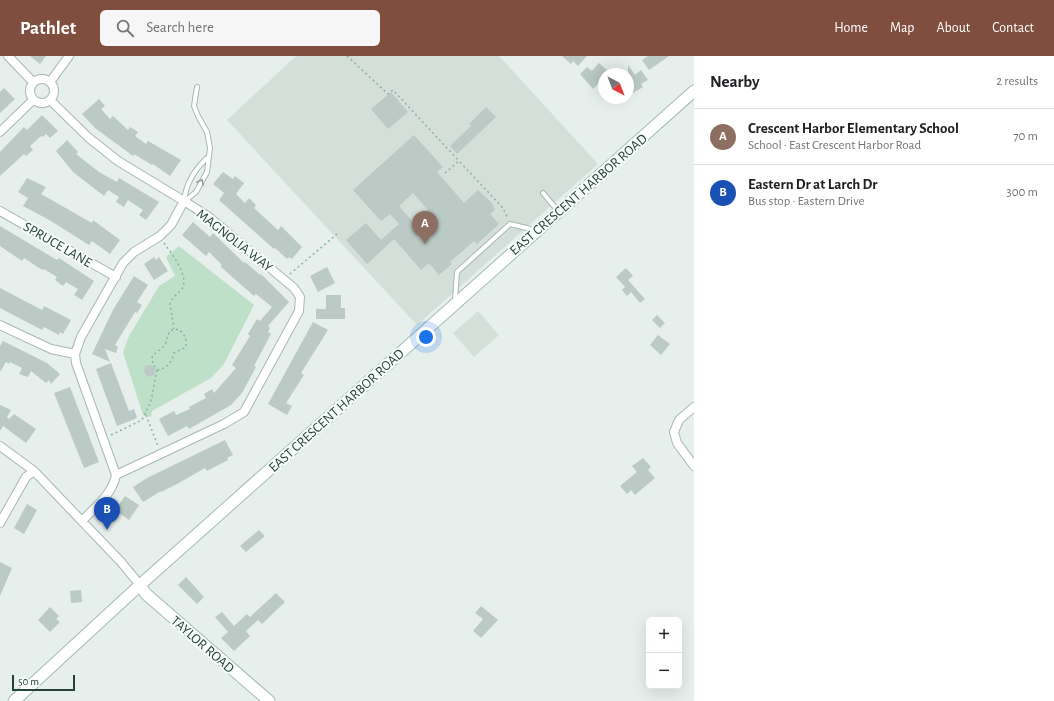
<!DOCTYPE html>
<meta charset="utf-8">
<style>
body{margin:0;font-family:"Alegreya Sans",sans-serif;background:#f6f6f6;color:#202124}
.controls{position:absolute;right:12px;bottom:12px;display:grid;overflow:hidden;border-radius:6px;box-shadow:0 4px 16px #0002}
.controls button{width:36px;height:36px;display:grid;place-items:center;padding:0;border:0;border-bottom:1px solid #e0e0e0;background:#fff;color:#202124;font:20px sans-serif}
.compass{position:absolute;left:598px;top:12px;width:36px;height:36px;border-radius:50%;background:#fff;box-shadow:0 4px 16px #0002;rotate:138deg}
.scale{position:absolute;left:12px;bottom:10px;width:63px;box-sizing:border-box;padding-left:4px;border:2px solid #24423a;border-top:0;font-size:11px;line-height:14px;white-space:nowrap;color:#24423a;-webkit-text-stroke:3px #f7fbf9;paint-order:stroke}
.you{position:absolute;left:426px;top:281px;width:14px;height:14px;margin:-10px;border:3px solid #fff;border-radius:50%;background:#1a73e8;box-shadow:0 0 0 6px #1a73e833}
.badge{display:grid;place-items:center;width:26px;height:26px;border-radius:50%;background:#7f4e3f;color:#fff;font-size:13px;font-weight:700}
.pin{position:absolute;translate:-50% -33px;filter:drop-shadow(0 1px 2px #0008)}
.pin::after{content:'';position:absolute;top:21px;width:14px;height:12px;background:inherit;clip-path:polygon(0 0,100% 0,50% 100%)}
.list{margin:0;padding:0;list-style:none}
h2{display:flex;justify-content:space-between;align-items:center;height:52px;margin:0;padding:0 16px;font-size:17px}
h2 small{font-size:13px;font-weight:400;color:#757577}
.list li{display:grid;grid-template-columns:26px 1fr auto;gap:12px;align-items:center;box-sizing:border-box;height:56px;padding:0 16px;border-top:1px solid #e0e0e0}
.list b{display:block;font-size:15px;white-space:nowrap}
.list p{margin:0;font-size:13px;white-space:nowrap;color:#757577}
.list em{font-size:13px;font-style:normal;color:#757577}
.icon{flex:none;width:22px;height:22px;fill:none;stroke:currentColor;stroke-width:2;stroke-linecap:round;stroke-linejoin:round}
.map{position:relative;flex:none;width:694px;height:645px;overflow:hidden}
header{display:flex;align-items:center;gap:24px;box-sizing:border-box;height:56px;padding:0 20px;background:#7f4e3f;color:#fff}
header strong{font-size:19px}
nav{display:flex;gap:22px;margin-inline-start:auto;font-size:14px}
.search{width:280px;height:36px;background:#f6f6f6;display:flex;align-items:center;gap:10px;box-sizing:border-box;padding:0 14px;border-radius:6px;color:#757577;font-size:15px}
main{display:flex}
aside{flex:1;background:#fff}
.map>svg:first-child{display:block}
.built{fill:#d4dfda}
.green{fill:#bfe0c8}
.building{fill:#bbcac4;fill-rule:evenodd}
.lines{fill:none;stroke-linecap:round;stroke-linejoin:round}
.lane-casing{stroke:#a8b8b2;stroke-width:6}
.street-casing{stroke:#a8b8b2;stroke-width:10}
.secondary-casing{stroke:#a4bbb3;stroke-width:13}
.path{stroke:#86b3a5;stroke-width:1.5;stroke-dasharray:2 3;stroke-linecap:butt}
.lane{stroke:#fff;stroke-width:4}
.street{stroke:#fff;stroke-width:8}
.secondary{stroke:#fff;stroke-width:11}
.oneway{stroke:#92a09c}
.labels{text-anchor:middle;stroke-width:4;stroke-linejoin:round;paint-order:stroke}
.street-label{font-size:14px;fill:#24423a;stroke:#f7fbf9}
</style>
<header>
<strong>Pathlet</strong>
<div class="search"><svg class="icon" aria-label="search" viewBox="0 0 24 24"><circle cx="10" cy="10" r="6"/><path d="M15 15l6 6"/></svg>Search here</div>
<nav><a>Home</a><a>Map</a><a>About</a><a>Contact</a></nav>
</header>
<main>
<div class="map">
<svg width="694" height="645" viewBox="0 0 694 645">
<rect width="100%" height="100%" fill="#e6efeb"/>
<path class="built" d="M296,0H499L598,108L417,269L227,64Z
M478,255L499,279L474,301L453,277Z"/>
<path class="green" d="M179,190L254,249L224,308L211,322L152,355L151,361L143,359L123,296L129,280L159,230L175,220L166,201Z"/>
<path class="building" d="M30,0H46L40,8Z
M562,0H587L578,10L573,5L571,8Z
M648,0H669L649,14L642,4Z
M599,7L609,16L604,18V22L593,33L580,18L587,11L592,15Z
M628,9L635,19L641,14L648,24L641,28L643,31L633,37L628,30Z
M4,32L15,43L0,57V36Z
M391,36L408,56L388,73L371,53Z
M99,43L105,50L101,53L110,63L113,60L128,74L130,71L138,76L135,80L146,88L148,85L181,104L170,120L153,108L152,109L134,98L133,100L95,72L82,58Z
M486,51L496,61L457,98L450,90L471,70L469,68Z
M42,59L58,75L50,82L46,78L43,81L41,80L30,90L33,94L26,100L24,98L0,120V96L24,71L27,74Z
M414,79L443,111L437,116L464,147L478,134L492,147L495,154L490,158L499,168L477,188L474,185L450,206L452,208L439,219L429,207L421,214L394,183L367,208L346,184L366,167L381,184L399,168L390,158L381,165L353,134ZM413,137L428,154L413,166L399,150Z
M67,84L78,96L76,98L99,116L117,126L119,122L159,146L146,164L139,159L143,154L128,144L124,151L116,146L119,141L108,134L104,140L73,116L56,95Z
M223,116L233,123L235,120L244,127L236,138L245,147L249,142L256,149L254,152L278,174L281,170L302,191L292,203L289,201L287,203L275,192L274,193L219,144L224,137L213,128Z
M27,122L46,131L41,138L92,167L93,164L120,184L110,198L92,185L89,189L51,165L23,150L28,142L18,136Z
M193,166L210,181L213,177L244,207L245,206L260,219L261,218L289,246L268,270L270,272L268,276L271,278L254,310L256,311L242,337L231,349L189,373L187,370L168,380L159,363L174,355L176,359L190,353L189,351L206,342L204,338L212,333L214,337L236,312L232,309L250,280L248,278L257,263L260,265L272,251L256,238L254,240L238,226L220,210L222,209L209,196L206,200L182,179Z
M0,170L57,204L59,202L94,225L82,244L74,239L78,233L66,226L63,230L55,224L57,221L44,213L43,214L39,212L24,202L22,205L0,190Z
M154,201L156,204L159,201L168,215L154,224L144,208Z
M327,211L335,227L318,236L310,220Z
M626,212L633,220L628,224L645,243L640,247L631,236L627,240L622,234L625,231L616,221Z
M134,220L148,229L137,246L142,249L137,257L135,256L115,289L118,291L116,297L105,293L110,306L92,298L113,254Z
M0,232L42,254L44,250L71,264L63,278L60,276L59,279L44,271L42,274L0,252Z
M326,239H341V252H345V263H316V253H326Z
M657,259L665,267L660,272L652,264Z
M313,266L328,274L301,317L304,319L286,347L292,350L287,359L268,348Z
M658,279L670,288L661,299L650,289Z
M3,285L47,307L60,318L51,328L49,324L46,327L31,315L28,321L19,318L22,312L10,306L9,308L6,306L0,316V290Z
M111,307L129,355L134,353L137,362L117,370L96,313Z
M152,309L156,313L154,319L148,321L144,316L145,310Z
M70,331L99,406L84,412L54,337Z
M0,349L11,354L7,361L9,363L14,358L36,373L26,387L3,370L0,375Z
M225,384L233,399L227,402L228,404L207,415L205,412L177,428L161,436V435L143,446L133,431L147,422Z
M643,402L651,411L648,414L655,422L635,439L631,434L627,438L620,430L637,416L632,410Z
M125,440L139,449L129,464L115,454Z
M27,448L37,454L24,478L14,472Z
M259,474L265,480L246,496L240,490Z
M0,506L12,512L0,540Z
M186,521L204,541L197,548L178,529Z
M81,534L82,546L71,547L70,535Z
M276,537L285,546L262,568L258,564L246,575L250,580L234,595L221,582L228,576L215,561L222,556L234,570L247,558L250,561Z
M481,550L498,564L481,582L473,575L483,563L475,557Z
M50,551L59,560L56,563L60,566L50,576L38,564Z"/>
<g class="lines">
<g class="lane-casing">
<path id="lane" d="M543,137L558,155
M184,145C186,127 194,114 207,102
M185,145L196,136L207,116L210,92L207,76L198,60L194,50L197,31
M455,244L457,216L510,168L535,174"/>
</g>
<g class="street-casing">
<path id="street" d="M8,0L33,26
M30 35a12 12 0 1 1 24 0a12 12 0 1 1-24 0Z
M50,26L69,0
M50,44L89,82L118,105L184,145
M0,76L33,44
M184,145L209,161L294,232L300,241L299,255L244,356L224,368L116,419L76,307L75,298L81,281L123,207L134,196L160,180L171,169Z
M0,155L116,221
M0,269L51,293L75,298
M694,351L679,364L674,376L677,387L694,410
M0,390L34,415L121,506L140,529
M82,465C96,450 112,439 116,419
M0,467L26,421L34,415"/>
</g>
<g class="secondary-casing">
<path id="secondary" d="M140,529L146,538L269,645
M14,645L140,529L694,35"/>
</g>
<path class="path" d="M347,0L388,38L393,34L459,105
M445,117L459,105L503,152L508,163
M164,187C171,197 190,220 182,233C178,238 172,241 170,248L174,273
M290,218L337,178
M146,359L158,390
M111,379L142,364L151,345L157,314C146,297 155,300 165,289C168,282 167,276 174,273L180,274L186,282V291L174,297C171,307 168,312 157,314"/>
<use href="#lane" class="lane"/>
<use href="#street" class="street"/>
<use href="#secondary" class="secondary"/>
</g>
<defs><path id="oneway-chevron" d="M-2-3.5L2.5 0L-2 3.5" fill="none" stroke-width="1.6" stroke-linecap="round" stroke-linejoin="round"/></defs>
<use class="oneway" href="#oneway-chevron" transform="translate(201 126) rotate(-61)"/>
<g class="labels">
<g class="street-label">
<text transform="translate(578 138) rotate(-41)" y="5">EAST CRESCENT HARBOR ROAD</text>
<text transform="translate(235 184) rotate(38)" y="5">MAGNOLIA WAY</text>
<text transform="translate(58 188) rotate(30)" y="5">SPRUCE LANE</text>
<text transform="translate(336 354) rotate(-42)" y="5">EAST CRESCENT HARBOR ROAD</text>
<text transform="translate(203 588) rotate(41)" y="5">TAYLOR ROAD</text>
</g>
</g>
</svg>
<div class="controls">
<button>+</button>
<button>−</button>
</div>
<svg class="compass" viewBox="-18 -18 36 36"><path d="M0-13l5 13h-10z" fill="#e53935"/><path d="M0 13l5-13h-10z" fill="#757577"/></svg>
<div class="scale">50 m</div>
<div class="you"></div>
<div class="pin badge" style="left:425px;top:188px;background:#8d6e63">A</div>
<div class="pin badge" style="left:107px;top:474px;background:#1a4fb4">B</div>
</div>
<aside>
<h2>Nearby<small>2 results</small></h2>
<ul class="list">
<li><span class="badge" style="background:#8d6e63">A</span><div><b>Crescent Harbor Elementary School</b><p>School · East Crescent Harbor Road</p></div><em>70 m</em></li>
<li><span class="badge" style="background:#1a4fb4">B</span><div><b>Eastern Dr at Larch Dr</b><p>Bus stop · Eastern Drive</p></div><em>300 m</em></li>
</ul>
</aside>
</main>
